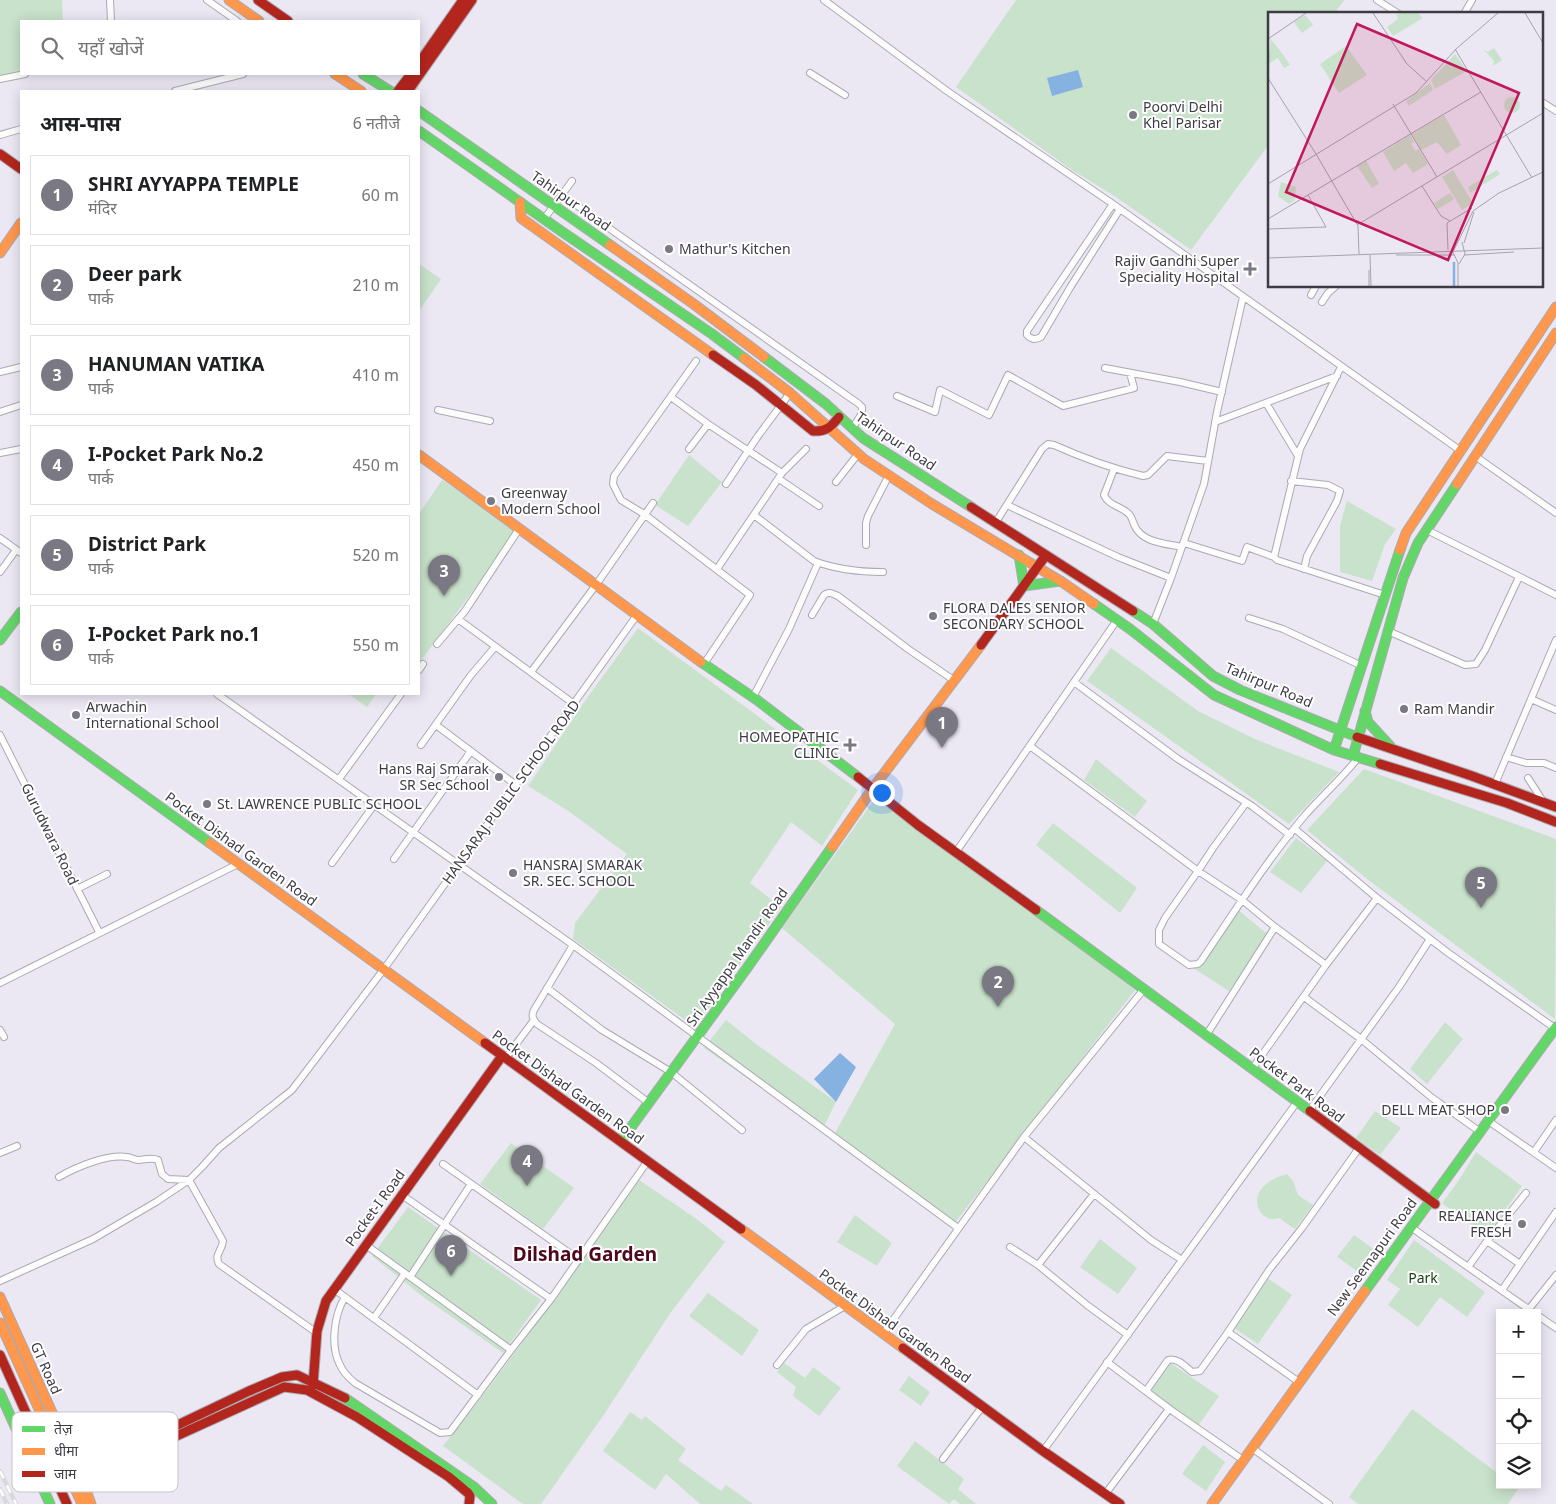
<!DOCTYPE html>
<html lang="hi">
<meta charset="utf-8">
<style>
body{margin:0;font-family:"Noto Sans","Noto Sans Devanagari",sans-serif;background:#f6f6f6;color:#202124}
.controls{position:absolute;right:15px;bottom:15px;display:grid;overflow:hidden;border-radius:0px;box-shadow:0 2px 12px #0003}
.controls button{width:45px;height:45px;display:grid;place-items:center;padding:0;border:0;border-bottom:1px solid #e0e0e0;background:#fff;color:#202124;font:25px sans-serif}
.you{position:absolute;left:881px;top:792px;width:18px;height:18px;margin:-12px;border:4px solid #fff;border-radius:50%;background:#1a73e8;box-shadow:0 0 0 8px #1a73e833}
.badge{display:grid;place-items:center;width:32px;height:32px;border-radius:50%;background:#7a7882;color:#fff;font-size:16px;font-weight:700}
.pin{position:absolute;translate:-50% -41px;filter:drop-shadow(0 1px 2px #0008)}
.pin::after{content:'';position:absolute;top:26px;width:18px;height:15px;background:inherit;clip-path:polygon(0 0,100% 0,50% 100%)}
.list{margin:0;padding:0;list-style:none}
h2{display:flex;justify-content:space-between;align-items:center;height:65px;margin:0;padding:0 20px;font-size:21px}
h2 small{font-size:16px;font-weight:400;color:#757577}
.list li{display:grid;grid-template-columns:32px 1fr auto;gap:15px;align-items:center;box-sizing:border-box;height:80px;margin:0 10px 10px;padding:0 10px;border:1px solid #e0e0e0;border-radius:0px}
.list b{display:block;font-size:19px;white-space:nowrap}
.list p{margin:0;font-size:16px;white-space:nowrap;color:#757577}
.list em{font-size:16px;font-style:normal;color:#757577}
.icon{flex:none;width:28px;height:28px;fill:none;stroke:currentColor;stroke-width:2;stroke-linecap:round;stroke-linejoin:round}
.map{position:relative;flex:none;width:1556px;height:1504px;overflow:hidden}
.search{position:absolute;background:#fff;box-shadow:0 2px 12px #0003;left:20px;top:20px;width:400px;height:55px;display:flex;align-items:center;gap:12px;box-sizing:border-box;padding:0 18px;border-radius:0px;color:#757577;font-size:19px}
.panel{position:absolute;background:#fff;box-shadow:0 2px 12px #0003;left:20px;top:90px;width:400px;height:605px;border-radius:0px}
.map>svg:first-child{display:block}
.green{fill:#c9e2cb}
.water{fill:#86b2e2}
.lines{fill:none;stroke-linecap:round;stroke-linejoin:round}
.street-casing{stroke:#aba9b2;stroke-width:8}
.fast-casing{stroke:#aba9b2;stroke-width:11}
.slow-casing{stroke:#aba9b2;stroke-width:11}
.jam-casing{stroke:#aba9b2;stroke-width:11}
.street{stroke:#fcfcfd;stroke-width:6}
.fast{stroke:#63d668;stroke-width:9}
.slow{stroke:#ff974d;stroke-width:9}
.jam{stroke:#b3261e;stroke-width:9}
.rail-casing{stroke:#d9d9dc;stroke-width:4.5}
.rail{stroke:#fff;stroke-width:2.5;stroke-dasharray:8;stroke-linecap:butt}
.poi-dot{fill:#7a7882;stroke:#fff;stroke-width:2}
.labels{text-anchor:middle;stroke-width:4;stroke-linejoin:round;paint-order:stroke}
.poi-label{font-size:14px;fill:#3d3b44;stroke:#fff;text-anchor:start}
.street-label{font-size:14px;fill:#3d3b44;stroke:#fff}
.park-label{font-size:14px;fill:#164215;stroke:#fff}
.district-label{font-size:19px;font-weight:bold;fill:#4f091d;stroke:#fff}
.inset-river{fill:none;stroke:#86b2e2;stroke-width:2.5}
.inset-road{fill:none;stroke:#a5a3ae;stroke-width:1}
.view{fill:#c2185b;fill-opacity:0.15;stroke:#c2185b;stroke-width:2.5}
.inset-edge{fill:none;stroke:#3d3b44;stroke-width:2.5}
.key{fill:#fff;stroke:#c5c4c7;stroke-width:1}
.key-label{font-size:14px;fill:#3d3b44}
</style>
<div class="map">
<svg width="1556" height="1504" viewBox="0 0 1556 1504">
<rect width="100%" height="100%" fill="#ebe8f4"/>
<path class="green" d="M0,0H62L63,21H21V74H32L0,79Z
M1016,0H1344L1334,14H1270V143L1191,250L1116,197L1072,170L956,87Z
M419,264L441,279L419,311Z
M689,455L722,482L688,526L655,505Z
M442,480L519,529L419,663V514Z
M1347,501L1396,529L1385,544L1372,581L1340,572V526Z
M638,628L858,790L822,846L791,822L750,883L781,907L707,1011L692,1025L573,939L575,923L627,854L567,810L528,786L587,698Z
M1111,648L1198,711L1255,739L1339,772L1289,824L1087,681Z
M349,694H376L367,707Z
M1096,759L1147,801L1135,817L1084,780Z
M1364,769L1556,839L1555,1019L1367,879L1307,830Z
M877,796L1135,990L951,1228L881,1175L837,1145L838,1136L835,1133L895,1024L782,928Z
M1053,823L1137,888L1120,913L1036,845Z
M1296,838L1327,861L1301,893L1270,872Z
M1238,910L1270,936L1229,991L1193,968L1216,936Z
M726,1020L756,1044L836,1102L822,1130L704,1048Z
M1445,1022L1463,1039L1427,1084L1410,1069Z
M1375,1111L1401,1128L1380,1155L1356,1138Z
M511,1143L574,1188L543,1229L480,1184Z
M1476,1152L1522,1186L1487,1236L1442,1203L1459,1180Z
M1287,1174L1293,1181L1298,1195L1313,1205L1295,1229L1279,1218C1264,1224 1251,1205 1260,1191C1266,1182 1276,1177 1287,1174Z
M639,1180L698,1220L725,1242L671,1312L603,1416L541,1504H523L443,1446C512,1360 575,1270 639,1180Z
M408,1207L541,1300L503,1353L422,1296L372,1256Z
M855,1215L892,1243L877,1266L837,1242Z
M1354,1235L1382,1255L1364,1276L1337,1257Z
M1100,1239L1137,1268L1118,1294L1080,1267Z
M1414,1240L1485,1292L1467,1317L1440,1297L1418,1327L1388,1305L1400,1289L1387,1280Z
M1266,1277L1292,1295L1258,1344L1231,1326Z
M708,1293L759,1330L742,1356L689,1316Z
M1166,1360L1219,1396L1196,1429L1148,1395Z
M784,1363L805,1378L813,1367L841,1388L819,1416L793,1396L796,1387L777,1372Z
M909,1376L930,1392L921,1406L899,1390Z
M1412,1409L1500,1475V1485H1513L1518,1489L1508,1504H1358L1349,1497Z
M630,1412L642,1420L645,1416L686,1449L678,1460L721,1491L726,1485L753,1504H700L666,1474L655,1490L603,1451Z
M915,1441L964,1479L958,1489L976,1504H960L954,1499L949,1504L897,1466Z
M1203,1445L1225,1462L1206,1491L1182,1474Z"/>
<path class="water" d="M1078,70L1083,87L1052,96L1047,78Z
M840,1053L856,1067L836,1102L814,1079Z"/>
<g class="lines">
<g class="street-casing">
<path id="street" d="M110,0L111,21
M207,0L237,21
M824,0L947,91L1113,204L1461,451
M1377,0L1399,14
M1464,14L1472,0
M810,73L845,95
M0,79L25,74
M175,91L243,74
M1542,102L1556,111
M0,135L21,129
M562,195L859,404L862,407V413L852,429
M1113,204L1027,331V335C1032,340 1035,340 1041,337L1071,286L1120,209
M544,219L572,181
M1311,295L1316,286
M1322,302L1328,293L1336,286
M696,361L614,476L613,484L621,500L644,514L750,595L704,664
M1341,367L1300,449L1274,557L1277,560L1385,595
M1105,368L1180,382L1222,392
M0,372L21,367
M897,396L935,412L940,390L989,415L1008,375L1063,406L1134,388L1130,373
M671,397L708,424L782,473
M1266,403L1298,456
M438,410L490,421
M0,412L21,405
M1215,422L1337,376
M689,449L708,424
M0,453L21,449
M1475,456L1556,513
M1114,469L1104,495C1109,506 1121,506 1129,514C1133,518 1133,526 1138,531C1147,543 1169,544 1182,547
M779,479L819,506
M1291,481L1328,485L1340,491L1337,501L1307,556L1304,569
M836,482L858,454
M726,484L758,436L790,393
M1007,505L1118,557L1171,578
M754,515L814,561C835,569 861,572 883,572
M996,522L1042,449L1048,444L1054,445C1085,459 1110,468 1143,476L1148,475L1167,456L1208,461
M1427,530L1556,595
M0,538L21,553
M1184,543L1242,561L1247,547L1274,557
M866,545V523L868,516L889,475
M717,569L782,473L806,449
M0,572L16,550
M812,615L824,595C829,591 833,594 838,596L908,649L955,681
M1249,618L1283,629L1362,666
M458,619L574,704
M1153,624L1171,578L1204,484L1217,412L1243,297
M1388,631L1465,665L1476,664L1485,650L1519,577
M437,644L465,611L519,529
M419,670L423,664
M531,672L596,585L653,503
M1074,682L1178,759L1252,806L1290,835
M217,694L573,945L958,1228
M753,697L789,629L818,563
M1531,699L1556,710
M436,725L516,785
M0,735L99,932
M421,745L471,675L495,647
M1030,746L1198,871L1242,900L1275,927L1326,965
M1506,757L1526,763H1544L1556,768
M1528,778L1544,803
M339,779L401,694
M1495,784L1556,640
M1246,803L1213,848L1198,871L1165,918L1159,930V944L1189,965L1198,964L1201,961C1235,911 1267,860 1306,814C1323,795 1342,778 1358,758
M1295,829L1377,898L1447,952L1556,1029
M956,852L1117,620
M394,859L471,751
M332,863L374,805
M77,889L107,874
M573,945L534,1010C531,1016 533,1019 537,1024L596,1063L649,1103
M0,983L238,864
M547,988L602,1030L671,1072L742,1130
M1304,997L1361,1039L1431,1097L1479,1131
M0,1030L4,1037
M1207,1034L1275,927
M505,1059L534,1020
M1252,1069L1326,965L1377,898
M1309,1111L1399,987L1430,939
M1487,1120L1556,1168
M1024,1137L1151,1240L1182,1260
M1534,1152L1556,1120
M0,1153L17,1146
M443,1164L578,1259
M59,1177C76,1167 107,1154 127,1157C131,1157 134,1160 138,1160C145,1160 151,1157 158,1160L162,1174L168,1179L189,1180L223,1241C222,1251 214,1254 219,1264L317,1333
M402,1195L551,1299
M1415,1230L1534,1313
M1487,1241L1520,1264
M366,1245L511,1350
M1010,1247L1038,1265L1094,1194
M1038,1265L1087,1305L1128,1335
M1468,1267L1487,1241L1526,1193
M410,1277L471,1184
M0,1281L93,1239L156,1202L189,1180L202,1167L219,1148L292,1090L384,969L637,615
M334,1289L478,1395
M1502,1290L1556,1212
M345,1297C334,1315 330,1346 340,1365C343,1372 349,1378 355,1383L440,1433L450,1432L511,1350L551,1299L647,1162
M1529,1309L1556,1275
M1537,1315L1556,1328
M374,1318L405,1273
M1228,1332L1269,1270L1302,1228L1359,1148
M883,1334L1024,1137L1144,989
M1107,1362L1171,1410L1243,1460
M777,1365L806,1329L845,1306
M1146,1391L1168,1360C1177,1357 1186,1367 1192,1372L1200,1371L1228,1332L1299,1382
M1252,1448L1329,1504
M1043,1451L1297,1102
M943,1459L982,1407
M1106,1493L1169,1409"/>
</g>
<g class="fast-casing">
<path id="fast" d="M363,74L390,91
M419,111L610,245
M419,131L561,231L712,334L744,358
M764,357L826,404L863,438L971,507
M1019,555L1024,586L1060,581
M1094,604L1130,629L1214,695L1334,750L1380,764
M1133,611L1153,624L1213,676L1240,690L1357,737
M0,640L21,612
M701,662L757,700L858,777
M0,691L210,843
M1365,711L1368,722L1390,746
M1334,750L1400,550
M1353,756L1403,578L1418,543L1457,484
M1036,910L1310,1111
M621,1141L747,968L832,847
M1365,1291L1556,1027
M0,1393L50,1504
M345,1398L474,1487L492,1504"/>
</g>
<g class="slow-casing">
<path id="slow" d="M229,0L259,21
M335,74L361,91
M520,202L521,218L713,355
M610,245L695,305L764,357
M0,253L21,223
M744,358L790,393L864,459L932,504L1062,582L1094,604
M419,455L701,662
M1457,484L1556,333
M1400,550L1406,533L1556,307
M210,843L485,1043
M832,847L873,788L981,645
M741,1229L903,1348
M0,1297L82,1479L91,1504
M0,1323L82,1504
M1212,1504L1365,1291"/>
</g>
<g class="jam-casing">
<path id="jam" d="M258,0L288,21
M419,63L463,0
M398,91L411,74
M408,91L472,0
M0,154L21,169
M713,355L756,385L813,431C826,432 831,427 839,417
M971,507L1133,611
M981,645L1046,555
M1357,737L1472,776L1556,807
M1380,764L1507,803L1556,822
M858,777L918,825L1036,910
M485,1043L741,1229
M1310,1111L1435,1204
M903,1348L1043,1451L1120,1504
M0,1355L67,1504
M313,1385L317,1331L326,1301L502,1056
M79,1472L249,1391L282,1377L297,1375L345,1398
M82,1479L284,1387L307,1390L357,1417L449,1477L468,1493L470,1496L469,1504"/>
</g>
<use href="#street" class="street"/>
<use href="#fast" class="fast"/>
<use href="#slow" class="slow"/>
<use href="#jam" class="jam"/>
<g class="rail-casing">
<path id="rail" d="M0,1471L16,1504
M0,1489L7,1504"/>
</g>
<use href="#rail" class="rail"/>
</g>
<g class="poi-dot">
<circle cx="1133" cy="115" r="5"/>
<circle cx="669" cy="249" r="5"/>
<path d="M1247.5 261.5h5v5h5v5h-5v5h-5v-5h-5v-5h5z"/>
<circle cx="491" cy="501" r="5"/>
<circle cx="933" cy="616" r="5"/>
<circle cx="1404" cy="709" r="5"/>
<circle cx="76" cy="715" r="5"/>
<path d="M847.5 737.5h5v5h5v5h-5v5h-5v-5h-5v-5h5z"/>
<circle cx="499" cy="777" r="5"/>
<circle cx="207" cy="804" r="5"/>
<circle cx="513" cy="873" r="5"/>
<circle cx="1505" cy="1110" r="5"/>
<circle cx="1522" cy="1224" r="5"/>
</g>
<g class="labels">
<g class="poi-label">
<text x="1143" y="112">Poorvi Delhi<tspan x="1143" dy="16">Khel Parisar</tspan></text>
<text x="679" y="254">Mathur's Kitchen</text>
<text x="1239" y="266" text-anchor="end">Rajiv Gandhi Super<tspan x="1239" dy="16">Speciality Hospital</tspan></text>
<text x="501" y="498">Greenway<tspan x="501" dy="16">Modern School</tspan></text>
<text x="943" y="613">FLORA DALES SENIOR<tspan x="943" dy="16">SECONDARY SCHOOL</tspan></text>
<text x="86" y="712">Arwachin<tspan x="86" dy="16">International School</tspan></text>
<text x="1414" y="714">Ram Mandir</text>
<text x="839" y="742" text-anchor="end">HOMEOPATHIC<tspan x="839" dy="16">CLINIC</tspan></text>
<text x="489" y="774" text-anchor="end">Hans Raj Smarak<tspan x="489" dy="16">SR Sec School</tspan></text>
<text x="217" y="809">St. LAWRENCE PUBLIC SCHOOL</text>
<text x="523" y="870">HANSRAJ SMARAK<tspan x="523" dy="16">SR. SEC. SCHOOL</tspan></text>
<text x="1495" y="1115" text-anchor="end">DELL MEAT SHOP</text>
<text x="1512" y="1221" text-anchor="end">REALIANCE<tspan x="1512" dy="16">FRESH</tspan></text>
</g>
<g class="street-label">
<text transform="translate(571 201) rotate(35)" y="5">Tahirpur Road</text>
<text transform="translate(896 441) rotate(34)" y="5">Tahirpur Road</text>
<text transform="translate(1269 685) rotate(23)" y="5">Tahirpur Road</text>
<text transform="translate(511 792) rotate(-54)" y="5">HANSARAJ PUBLIC SCHOOL ROAD</text>
<text transform="translate(50 834) rotate(64)" y="5">Gurudwara Road</text>
<text transform="translate(241 849) rotate(36)" y="5">Pocket Dishad Garden Road</text>
<text transform="translate(737 957) rotate(-55)" y="5">Sri Ayyappa Mandir Road</text>
<text transform="translate(1297 1085) rotate(37)" y="5">Pocket Park Road</text>
<text transform="translate(568 1087) rotate(36)" y="5">Pocket Dishad Garden Road</text>
<text transform="translate(375 1208) rotate(-54)" y="5">Pocket-I Road</text>
<text transform="translate(1372 1257) rotate(-54)" y="5">New Seemapuri Road</text>
<text transform="translate(895 1326) rotate(36)" y="5">Pocket Dishad Garden Road</text>
<text transform="translate(46 1368) rotate(66)" y="5">GT Road</text>
</g>
<g class="park-label">
<text x="1423" y="1283">Park</text>
</g>
<g class="district-label">
<text x="585" y="1261">Dilshad Garden</text>
</g>
</g>
<g transform="translate(1268 12)">
<rect width="275" height="275" fill="#ebe8f4"/>
<path d="M132,1H150L155,6L125,24L119,15L130,7L128,3ZM37,3L45,13L34,21L26,10ZM3,27L16,44L22,53L16,56L10,46L0,52ZM78,34L99,63L71,81L52,52ZM226,36L234,48L225,54L226,49L216,38L220,40ZM187,42L199,59L167,77L163,68ZM162,71L165,78L141,94L138,89ZM236 93a8 8 0 1 1 16 0a8 8 0 1 1-16 0ZM176,103L193,133L179,142L169,130L153,138L144,122ZM142,123L146,130L143,132L147,139L151,137L160,152L145,161L138,151L126,159L115,140ZM98,148L111,172L104,176L89,154ZM185,158L205,191L194,198L174,165ZM229,158L232,162L202,181L200,175ZM13,170L28,175L27,188L21,192L10,184ZM182,181L186,187L170,197L166,191Z" fill="#c9e2cb"/>
<path class="inset-river" d="M186,250V274"/>
<path class="inset-road" d="M105,1L139,52L159,70M257,1L275,31M0,27L38,1M187,37L264,166M0,66L48,142M125,92L169,165M48,142L90,214L91,242M0,172L148,81L189,36L230,1M154,174L173,204L182,209M0,207L40,183M89,213L275,101M0,217L58,215L40,183L213,80M196,231L206,200M180,238L179,211L204,196M102,243L103,274M128,243H186M196,243L246,240M0,246L275,236M191,252L197,242L194,230M101,274V258M190,274V251L185,240L205,199L231,181L275,160"/>
<path class="view" d="M89,12L251,81L180,248L18,180Z"/>
<rect width="275" height="275" class="inset-edge"/>
</g>
<rect x="12" y="1412" width="166" height="80" rx="8" class="key"/>
<rect x="22" y="1426" width="23" height="6" fill="#63d668"/>
<rect x="22" y="1448" width="23" height="7" fill="#ff974d"/>
<rect x="22" y="1471" width="23" height="6" fill="#b3261e"/>
<g class="key-label">
<text x="54" y="1434">तेज़</text>
<text x="54" y="1456">धीमा</text>
<text x="54" y="1479">जाम</text>
</g>
</svg>
<div class="controls">
<button>+</button>
<button>−</button>
<button><svg class="icon" aria-label="locate" viewBox="0 0 24 24"><circle cx="12" cy="12" r="6"/><path d="M12 2v4M12 18v4M2 12h4M18 12h4"/></svg></button>
<button><svg class="icon" aria-label="layers" viewBox="0 0 24 24"><path d="M12 4l9 5-9 5-9-5zM3 14l9 5 9-5"/></svg></button>
</div>
<div class="you"></div>
<div class="pin badge" style="left:942px;top:748px">1</div>
<div class="pin badge" style="left:998px;top:1007px">2</div>
<div class="pin badge" style="left:444px;top:596px">3</div>
<div class="pin badge" style="left:527px;top:1186px">4</div>
<div class="pin badge" style="left:1481px;top:908px">5</div>
<div class="pin badge" style="left:451px;top:1276px">6</div>
<div class="search"><svg class="icon" aria-label="search" viewBox="0 0 24 24"><circle cx="10" cy="10" r="6"/><path d="M15 15l6 6"/></svg>यहाँ खोजें</div>
<section class="panel">
<h2>आस-पास<small>6 नतीजे</small></h2>
<ul class="list">
<li><span class="badge">1</span><div><b>SHRI AYYAPPA TEMPLE</b><p>मंदिर</p></div><em>60 m</em></li>
<li><span class="badge">2</span><div><b>Deer park</b><p>पार्क</p></div><em>210 m</em></li>
<li><span class="badge">3</span><div><b>HANUMAN VATIKA</b><p>पार्क</p></div><em>410 m</em></li>
<li><span class="badge">4</span><div><b>I-Pocket Park No.2</b><p>पार्क</p></div><em>450 m</em></li>
<li><span class="badge">5</span><div><b>District Park</b><p>पार्क</p></div><em>520 m</em></li>
<li><span class="badge">6</span><div><b>I-Pocket Park no.1</b><p>पार्क</p></div><em>550 m</em></li>
</ul>
</section>
</div>
